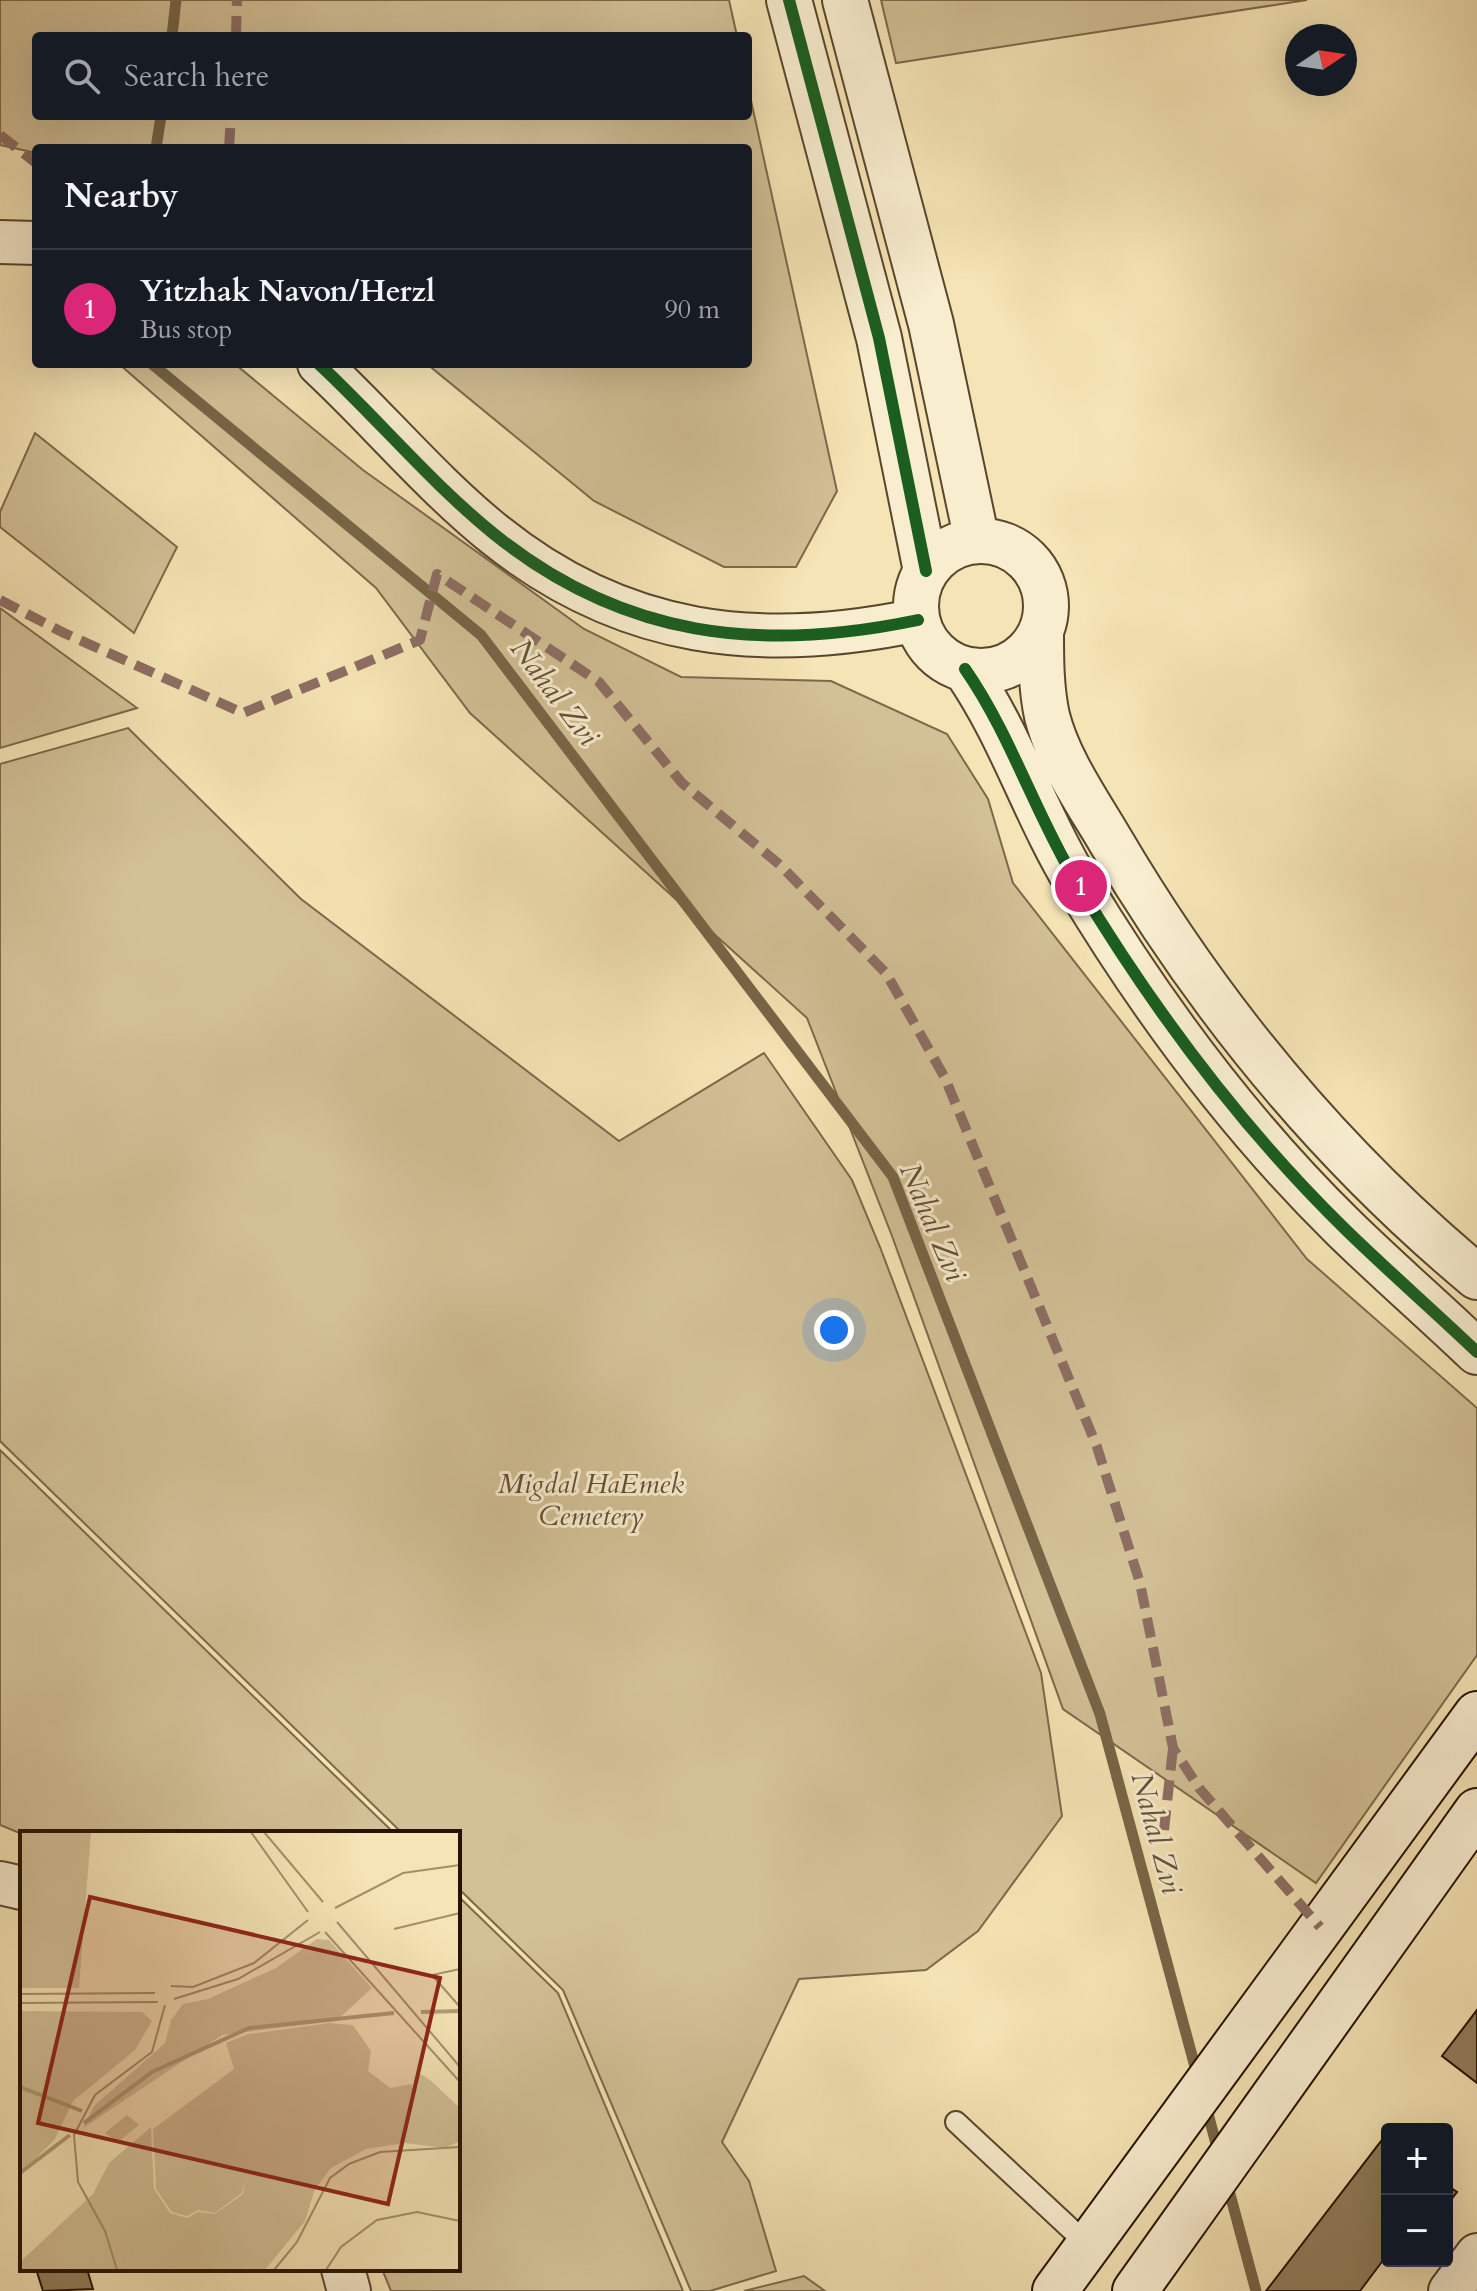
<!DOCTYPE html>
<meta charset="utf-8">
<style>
body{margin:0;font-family:Cardo,serif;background:#20242c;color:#f1f3f6}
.controls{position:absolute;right:24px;bottom:24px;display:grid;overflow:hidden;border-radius:8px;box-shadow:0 8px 32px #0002}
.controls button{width:72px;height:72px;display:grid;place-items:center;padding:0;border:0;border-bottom:2px solid #363941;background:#171b24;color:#f1f3f6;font:40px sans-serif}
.compass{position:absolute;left:1285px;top:24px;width:72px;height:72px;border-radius:50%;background:#171b24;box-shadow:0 8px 32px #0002;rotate:77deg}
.you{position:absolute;left:834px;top:1330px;width:28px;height:28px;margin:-20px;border:6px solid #fff;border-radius:50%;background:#1a73e8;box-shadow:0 0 0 12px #1a73e833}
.badge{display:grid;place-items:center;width:52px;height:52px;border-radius:50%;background:#db2777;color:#fff;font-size:26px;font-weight:700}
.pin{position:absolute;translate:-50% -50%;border:4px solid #fff;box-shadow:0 2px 8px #0006}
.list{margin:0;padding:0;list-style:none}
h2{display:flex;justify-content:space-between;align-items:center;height:104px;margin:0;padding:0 32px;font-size:34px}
h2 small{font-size:26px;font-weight:400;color:#9ea1a6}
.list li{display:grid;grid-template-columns:52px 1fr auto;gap:24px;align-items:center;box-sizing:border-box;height:120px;padding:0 32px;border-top:2px solid #363941}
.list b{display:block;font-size:30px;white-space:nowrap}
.list p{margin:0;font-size:26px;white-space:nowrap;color:#9ea1a6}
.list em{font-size:26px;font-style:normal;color:#9ea1a6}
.icon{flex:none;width:44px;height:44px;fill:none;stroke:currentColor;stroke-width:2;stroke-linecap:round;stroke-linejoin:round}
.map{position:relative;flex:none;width:1477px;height:2291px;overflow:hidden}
.search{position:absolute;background:#171b24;box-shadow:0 8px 32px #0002;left:32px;top:32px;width:720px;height:88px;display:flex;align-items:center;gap:20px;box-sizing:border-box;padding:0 28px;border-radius:8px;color:#9ea1a6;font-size:30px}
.panel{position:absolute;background:#171b24;box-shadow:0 8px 32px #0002;left:32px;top:144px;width:720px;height:224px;border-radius:8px}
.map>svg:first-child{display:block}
.green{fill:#d2c096;stroke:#7c694b;stroke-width:2}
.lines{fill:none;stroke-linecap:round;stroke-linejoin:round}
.stream{stroke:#776547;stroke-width:11}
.building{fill:#917f5e;stroke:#251200;stroke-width:2}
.service-casing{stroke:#59462d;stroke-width:24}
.minor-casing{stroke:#59462d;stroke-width:46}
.tertiary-casing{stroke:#59462d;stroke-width:48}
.secondary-casing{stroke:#251200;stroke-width:48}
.service{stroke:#f8edcf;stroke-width:20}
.minor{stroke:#f8edcf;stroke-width:42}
.tertiary{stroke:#f8edcf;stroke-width:44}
.secondary{stroke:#f8edcf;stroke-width:44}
.quiet{stroke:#8d6e63;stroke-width:10;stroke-dasharray:20 10;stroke-linecap:butt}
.cycleway-casing{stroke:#f8edcf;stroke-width:17}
.cycleway{stroke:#1b5e20;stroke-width:12}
.labels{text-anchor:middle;stroke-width:6;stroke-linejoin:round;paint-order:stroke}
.park-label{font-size:28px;font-style:italic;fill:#624f34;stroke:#f8edcf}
.water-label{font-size:30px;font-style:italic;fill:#635136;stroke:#f8edcf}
.inset-river{fill:none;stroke:#ae9d77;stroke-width:4}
.inset-road{fill:none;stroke:#a2906d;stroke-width:2}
.view{fill:#8f2418;fill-opacity:0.15;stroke:#8f2418;stroke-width:4}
.inset-edge{fill:none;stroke:#251200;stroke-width:4}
</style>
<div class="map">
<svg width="1477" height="2291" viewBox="0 0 1477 2291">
<rect width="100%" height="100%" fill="#f5e4b5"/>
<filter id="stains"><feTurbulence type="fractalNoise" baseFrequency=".0025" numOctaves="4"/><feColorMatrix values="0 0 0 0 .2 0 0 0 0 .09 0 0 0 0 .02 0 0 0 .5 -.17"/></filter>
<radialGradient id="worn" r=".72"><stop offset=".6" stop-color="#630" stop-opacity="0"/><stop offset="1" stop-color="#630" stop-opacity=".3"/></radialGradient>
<path class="green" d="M0,0H729L737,36H36V116H748V87L837,491L796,567H724L594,501L427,364H748V148H36V153L0,145Z
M881,0H1307L896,63Z
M119,364H235L363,470L584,629L681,677L831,681L947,734L988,799L1013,883L1307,1259L1477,1408V1655L1316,1883L1063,1709L892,1236L807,1018L470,713L376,588Z
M35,433L177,547L134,633L0,527V512Z
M0,608L137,708L0,748Z
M128,728L301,899L619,1141L764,1053L852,1180L880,1247L1041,1673L1062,1816L978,1931L926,1970L799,1979L722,2142L749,2181L776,2271L710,2291H691L563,1990L458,1888V1833H402L0,1441V764Z
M0,1450L394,1833L22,1834L0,1825Z
M458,1896L558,1993L683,2291H391L382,2269H458Z
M804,2276L825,2291H744Z"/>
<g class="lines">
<path class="stream" d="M172,36L176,0
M156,148L161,116
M152,364L481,635L893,1177L1100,1714L1198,2078
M1206,2106L1219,2155
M1227,2183L1256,2291"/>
</g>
<path class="building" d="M1477,2010V2083L1442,2056Z
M1385,2136L1387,2255L1360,2291H1266Z
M1447,2185L1457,2192L1447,2205Z
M36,2269H87L93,2289L43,2291Z"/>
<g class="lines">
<g class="service-casing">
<path id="service" d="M956,2122L1088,2245"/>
</g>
<g class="minor-casing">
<path id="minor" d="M0,242L36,243
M319,364C378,419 431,483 494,534C623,638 760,653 918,620
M0,1883L22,1888
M343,2269L349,2291
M1450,2291L1477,2255"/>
</g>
<g class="tertiary-casing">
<path id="tertiary" d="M789,0L879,338L926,571
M845,0L931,324L977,541
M916 606a65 65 0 1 1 130 0a65 65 0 1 1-130 0Z
M1041,632C1041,660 1041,688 1047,716C1058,760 1087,801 1110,840C1207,1005 1329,1154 1477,1277
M965,669C1011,735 1035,814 1077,883C1151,1006 1241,1127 1344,1228C1387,1270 1433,1310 1477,1352"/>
</g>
<g class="secondary-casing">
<path id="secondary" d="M1055,2291L1477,1714
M1135,2291L1477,1811"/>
</g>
<use href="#service" class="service"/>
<use href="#minor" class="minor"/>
<use href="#tertiary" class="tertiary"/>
<use href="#secondary" class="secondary"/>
<path class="quiet" d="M236,36L237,0
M0,135L36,163
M229,148L231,116
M0,600L64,633L243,713L420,640L437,574L599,682L682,783L780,865L886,973L945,1078L1097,1447L1140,1583L1173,1748L1199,1788L1320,1927
M1164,1830L1173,1748"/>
<g class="cycleway-casing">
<path id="cycleway" d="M789,0L879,338L926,571
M319,364C378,419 431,483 494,534C623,638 760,653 918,620
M965,669C1011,735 1035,814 1077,883C1151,1006 1241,1127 1344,1228C1387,1270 1433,1310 1477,1352"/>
</g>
<use href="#cycleway" class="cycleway"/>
</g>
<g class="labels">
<g class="park-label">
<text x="591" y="1493">Migdal HaEmek<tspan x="591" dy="32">Cemetery</tspan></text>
</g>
<g class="water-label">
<text transform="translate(555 692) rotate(53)" y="10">Nahal Zvi</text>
<text transform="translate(933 1222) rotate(67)" y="10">Nahal Zvi</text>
<text transform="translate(1157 1833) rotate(75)" y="10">Nahal Zvi</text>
</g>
</g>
<g transform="translate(20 1831)">
<rect width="440" height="440" fill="#f5e4b5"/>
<path d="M0,1H71L59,157H0ZM297,108L309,109L352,157L316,190L202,204L63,297L74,275L145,212L151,189L163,173L188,168L256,137ZM0,180L122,181L132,190L115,219L53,270L35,308L0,343ZM310,192L333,194L351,220L348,240L370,257L392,253L394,268V249L401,243L410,249L440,277V310L425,317L385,312L346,318L311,337L295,358L285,390L245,439H0V431L73,363L89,332L131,296L134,358L150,382L167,387L178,381L195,383L223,363L225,351L222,362L195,382L178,379L167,385L152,381L136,358L133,298L214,238L206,212L228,203ZM107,284L119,294L98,311L85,302Z" fill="#d2c096"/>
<path class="inset-river" d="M401,181L440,180M0,256L62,280M64,292L132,241L229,197L374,182M0,342L50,304"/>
<path class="inset-road" d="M231,1L288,81M244,1L303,71M315,77L383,42L440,34M317,91L440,236M374,98L440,82M305,101L440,251M440,138L412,144L440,176M151,155L173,156L234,132L288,89M0,163L135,162M154,168L218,148L300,101M0,172L138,171M97,439L85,400L58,351L54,304L75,264L132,221L145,174M254,439L277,411L310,347L329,333L360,321L440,316M306,439L321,416L357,389L397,381L440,390"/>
<path class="view" d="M70,66L420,147L368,373L18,292Z"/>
<rect width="440" height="440" class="inset-edge"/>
</g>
<rect width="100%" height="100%" filter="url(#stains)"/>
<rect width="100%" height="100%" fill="url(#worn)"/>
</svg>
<div class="controls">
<button>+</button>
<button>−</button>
</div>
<svg class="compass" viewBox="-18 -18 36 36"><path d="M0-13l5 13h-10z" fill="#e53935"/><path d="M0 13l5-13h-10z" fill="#9ea1a6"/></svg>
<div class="you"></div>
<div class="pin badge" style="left:1081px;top:886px">1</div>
<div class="search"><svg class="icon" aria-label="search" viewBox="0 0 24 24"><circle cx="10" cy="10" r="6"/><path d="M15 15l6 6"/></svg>Search here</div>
<section class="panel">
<h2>Nearby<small></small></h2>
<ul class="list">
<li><span class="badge">1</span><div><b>Yitzhak Navon/Herzl</b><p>Bus stop</p></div><em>90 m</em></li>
</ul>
</section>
</div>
